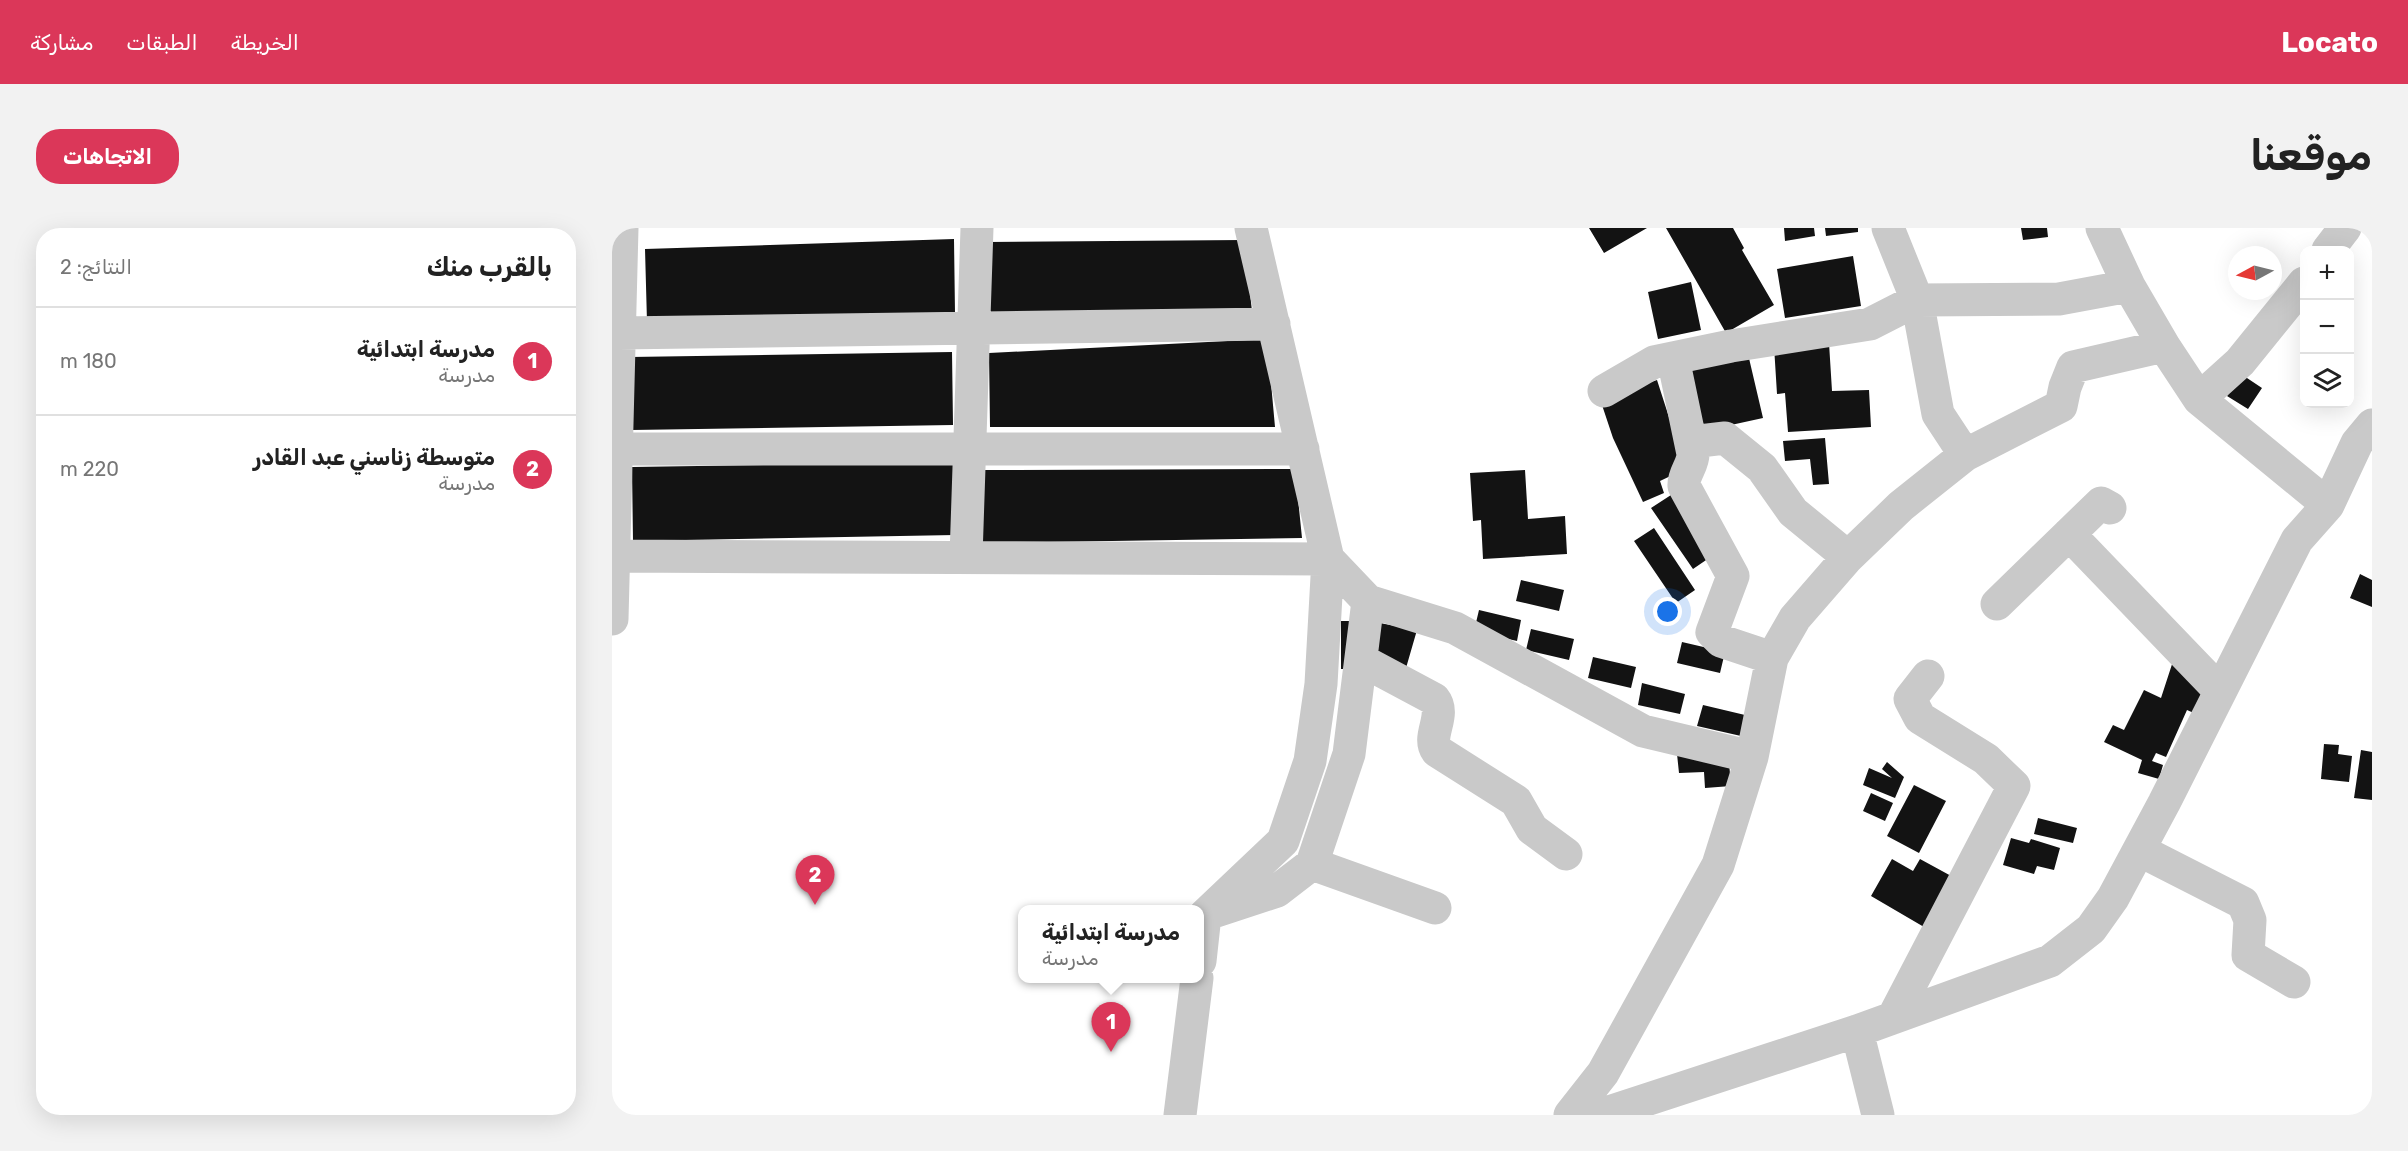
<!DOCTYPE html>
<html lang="ar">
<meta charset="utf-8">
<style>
body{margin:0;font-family:Rubik,Cairo,sans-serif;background:#f2f2f2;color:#222;direction:rtl}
.controls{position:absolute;right:18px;top:18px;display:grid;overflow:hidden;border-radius:12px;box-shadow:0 6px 24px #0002}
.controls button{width:54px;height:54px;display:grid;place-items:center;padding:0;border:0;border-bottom:2px solid #e0e0e0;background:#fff;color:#222;font:30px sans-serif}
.compass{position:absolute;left:1616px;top:18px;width:54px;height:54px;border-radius:50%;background:#fff;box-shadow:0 6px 24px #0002;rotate:263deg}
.you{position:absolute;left:1056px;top:384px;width:21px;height:21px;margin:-15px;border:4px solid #fff;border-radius:50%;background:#1a73e8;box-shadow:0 0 0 9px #1a73e833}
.badge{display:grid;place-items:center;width:39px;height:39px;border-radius:50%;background:#db3759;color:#fff;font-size:20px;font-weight:700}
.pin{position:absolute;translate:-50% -50px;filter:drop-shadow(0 2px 3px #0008)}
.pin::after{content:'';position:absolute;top:32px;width:21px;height:18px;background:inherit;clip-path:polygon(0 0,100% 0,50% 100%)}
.popup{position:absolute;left:406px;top:677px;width:186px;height:78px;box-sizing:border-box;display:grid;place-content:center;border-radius:12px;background:#fff;filter:drop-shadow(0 2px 4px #0005);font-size:20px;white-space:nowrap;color:#767676}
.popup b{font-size:22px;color:#222}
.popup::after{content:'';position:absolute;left:50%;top:100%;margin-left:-12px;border:12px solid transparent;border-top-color:#fff}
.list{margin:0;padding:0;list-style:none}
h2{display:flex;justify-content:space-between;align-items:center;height:78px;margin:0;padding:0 24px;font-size:26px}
h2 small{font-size:20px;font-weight:400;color:#767676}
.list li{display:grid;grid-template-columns:39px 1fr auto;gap:18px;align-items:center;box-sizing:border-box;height:108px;padding:0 24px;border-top:2px solid #e0e0e0}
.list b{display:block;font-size:22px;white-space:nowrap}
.list p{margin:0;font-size:20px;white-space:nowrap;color:#767676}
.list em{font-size:20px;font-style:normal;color:#767676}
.icon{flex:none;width:33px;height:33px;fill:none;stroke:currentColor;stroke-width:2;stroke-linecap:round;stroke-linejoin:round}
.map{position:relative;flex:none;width:1760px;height:887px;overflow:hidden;direction:ltr;border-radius:24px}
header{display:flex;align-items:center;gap:36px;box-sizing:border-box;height:84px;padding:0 30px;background:#db3759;color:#fff}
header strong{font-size:28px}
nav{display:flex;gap:33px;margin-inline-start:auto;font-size:21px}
.intro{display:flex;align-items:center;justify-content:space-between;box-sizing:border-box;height:144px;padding:0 36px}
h1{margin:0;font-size:42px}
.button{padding:15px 27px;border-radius:24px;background:#db3759;color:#fff;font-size:21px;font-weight:700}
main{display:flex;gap:36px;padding:0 36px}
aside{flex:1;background:#fff;border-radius:24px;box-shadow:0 6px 24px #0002}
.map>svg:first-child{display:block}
.building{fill:#131313}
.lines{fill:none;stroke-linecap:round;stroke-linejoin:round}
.minor{stroke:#c9c9c9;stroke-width:33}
</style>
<header>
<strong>Locato</strong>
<nav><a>الخريطة</a><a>الطبقات</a><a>مشاركة</a></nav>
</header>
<div class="intro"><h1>موقعنا</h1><a class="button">الاتجاهات</a></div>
<main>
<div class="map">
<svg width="1760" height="887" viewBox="0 0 1760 887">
<rect width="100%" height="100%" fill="#fff"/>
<path class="building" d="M977,0H1035L992,25Z
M1054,0H1121L1132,20L1130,22L1162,77L1114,105Z
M1172,0H1202L1203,8L1173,13Z
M1213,0H1246V4L1214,8Z
M1409,0H1435L1436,9L1411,12Z
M342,11L343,85L35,94L33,21Z
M632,12L640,83L378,87L376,14Z
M1241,28L1249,78L1173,90L1165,41Z
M1079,54L1089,102L1046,111L1036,64Z
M655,111L663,199H378L377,125Z
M1217,115L1220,163L1257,162L1259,199L1176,204L1173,165L1165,166L1162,118Z
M340,124L341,197L20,202L18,129Z
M1136,126L1151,190L1087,204L1072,140Z
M1629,146L1650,160L1636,181L1615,168Z
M1045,152L1065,214L1069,243L1048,253L1052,265L1031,274L1001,210L988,171Z
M1213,210L1217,256L1201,257L1198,231L1173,233L1171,213Z
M342,234L343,307L21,313L20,239Z
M683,241L690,310L368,315L367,242Z
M913,242L916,291L953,288L955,326L871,331L869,292L861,293L858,245Z
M1059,267L1100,328L1081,341L1039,280Z
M1042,300L1083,362L1064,375L1022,313Z
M1748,346L1760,352V379L1738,370Z
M909,352L952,362L947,383L904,373Z
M867,382L909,392L905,413L862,403Z
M729,393H744L745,441H729Z
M757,393L805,402L794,440L754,425Z
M919,401L962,411L957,432L914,422Z
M1070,414L1113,424L1108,445L1065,435Z
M1564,424L1592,452L1584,486L1575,482L1554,529L1544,525L1540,533L1551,537L1547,551L1526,545L1530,532L1492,514L1501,497L1512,502L1532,462L1549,470Z
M981,429L1024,439L1019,460L976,450Z
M1030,455L1073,466L1068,486L1026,477Z
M1091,477L1133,487L1129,508L1085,498Z
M1712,516L1727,517L1726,526L1740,528L1737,554L1709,551Z
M1116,522L1119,558L1093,560L1092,544L1067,545L1065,526Z
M1749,522L1760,524V572L1742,570Z
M1275,534L1292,549L1283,570L1251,557L1257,540L1280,550L1270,541Z
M1302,557L1334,573L1307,625L1275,608Z
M1259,565L1281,575L1273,593L1251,583Z
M1426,590L1465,600L1461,615L1422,606Z
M1399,610L1417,615L1419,611L1448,620L1442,642L1425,638L1422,646L1391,637Z
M1280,631L1301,643L1308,631L1341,649L1312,699L1259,668Z"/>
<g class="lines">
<path class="minor" d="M1276,0L1305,72L1326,186L1353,227
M1490,0L1517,58
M1716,22L1733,0
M7,105L662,96
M1061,130L1081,226C1081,238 1071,246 1072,258L1121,348L1100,404L1109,413L1160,430
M992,163L1042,134L1119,118L1258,96L1305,72L1447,71L1517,58L1552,118L1587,171L1716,277
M1587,171L1628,134L1692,55
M1079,214L1113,210L1150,240L1181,284L1236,329
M0,221H691
M1457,306L1608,463
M0,328L716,331L756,373L843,400L1031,503L1140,529
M354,329L365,0
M1385,376L1489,275L1498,280
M0,391L10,0
M749,432L822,471C835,487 814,508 825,523L904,573L920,601L954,626
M1527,622L1631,675L1638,692L1636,727L1682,754
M700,636L823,680
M604,683L665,663L700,636L737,526L756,373
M588,733L593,687L671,613L698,533L709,456L716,331L639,0
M1281,790L1402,558L1374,531L1308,490L1298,471L1316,448
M1245,803L1266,887
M568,887L585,750
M958,887L991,845L1106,637L1140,529L1160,430L1183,390L1236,329L1289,278L1353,227L1449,178L1453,159L1461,139L1552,118
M988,887L1245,803L1438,733L1479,701L1501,670L1552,575L1685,312L1716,277L1745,215L1760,197"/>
</g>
</svg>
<div class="controls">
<button>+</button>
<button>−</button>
<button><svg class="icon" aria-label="layers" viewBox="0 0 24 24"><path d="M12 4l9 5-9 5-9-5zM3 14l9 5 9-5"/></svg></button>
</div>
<svg class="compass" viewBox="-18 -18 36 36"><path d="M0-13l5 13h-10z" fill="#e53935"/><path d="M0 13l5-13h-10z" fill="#767676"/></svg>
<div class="you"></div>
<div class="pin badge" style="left:499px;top:824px">1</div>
<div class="popup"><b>مدرسة ابتدائية</b>مدرسة</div>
<div class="pin badge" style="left:203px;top:677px">2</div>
</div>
<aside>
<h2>بالقرب منك<small>النتائج: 2</small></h2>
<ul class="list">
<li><span class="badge">1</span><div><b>مدرسة ابتدائية</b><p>مدرسة</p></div><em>180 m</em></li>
<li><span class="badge">2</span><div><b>متوسطة زناسني عبد القادر</b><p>مدرسة</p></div><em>220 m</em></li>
</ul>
</aside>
</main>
